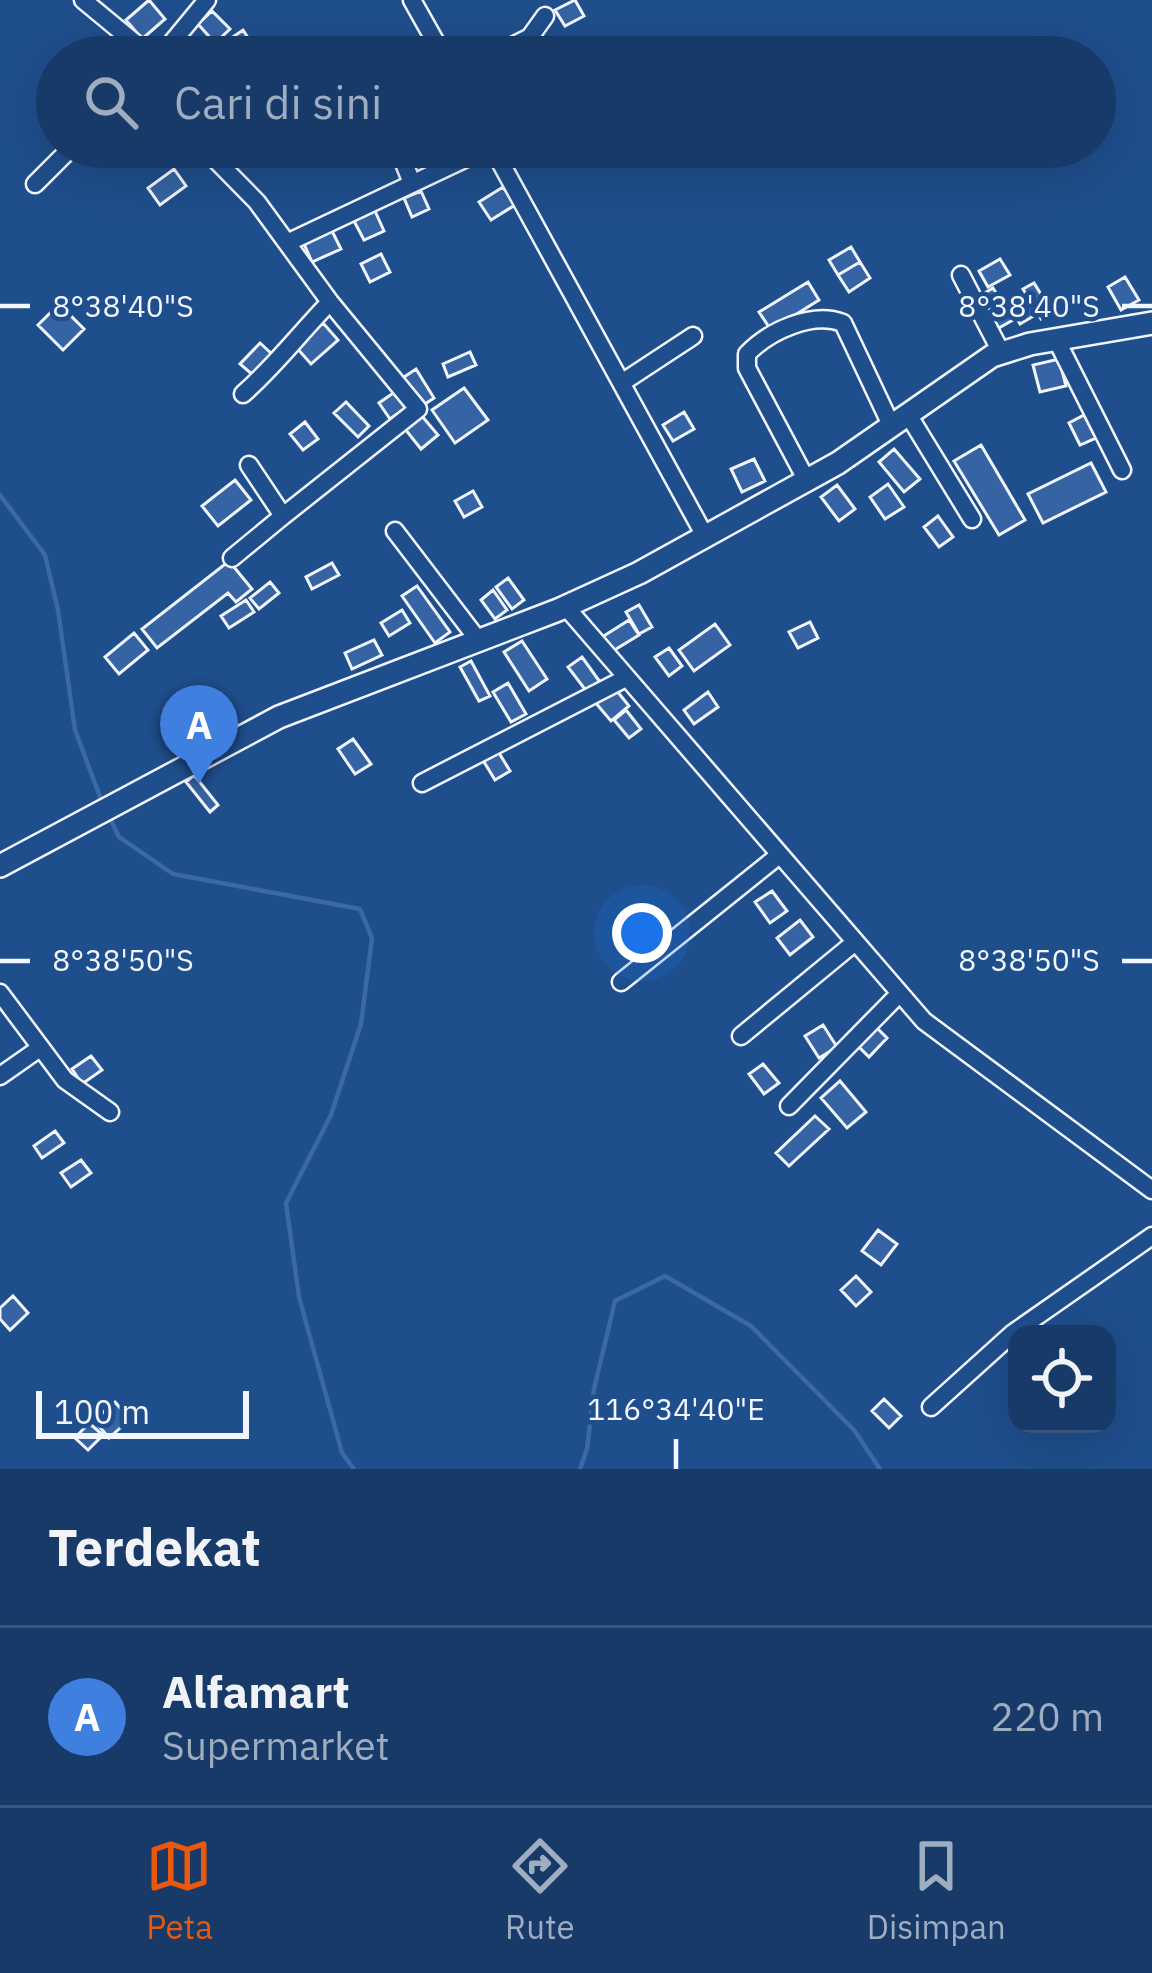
<!DOCTYPE html>
<html lang="id">
<meta charset="utf-8">
<style>
body{margin:0;font-family:"IBM Plex Sans",sans-serif;background:#244571;color:#f1f3f6}
.controls{position:absolute;right:36px;bottom:36px;display:grid;overflow:hidden;border-radius:24px;box-shadow:0 12px 48px #0002}
.controls button{width:108px;height:108px;display:grid;place-items:center;padding:0;border:0;border-bottom:3px solid #36547d;background:#173a69;color:#f1f3f6;font:60px sans-serif}
.scale{position:absolute;left:36px;bottom:30px;width:213px;box-sizing:border-box;padding-left:12px;border:6px solid #f2f6ff;border-top:0;font-size:33px;line-height:42px;white-space:nowrap;color:#f2f6ff;-webkit-text-stroke:9px #1f4e8c;paint-order:stroke}
.you{position:absolute;left:642px;top:933px;width:42px;height:42px;margin:-30px;border:9px solid #fff;border-radius:50%;background:#1a73e8;box-shadow:0 0 0 18px #1a73e833}
.badge{display:grid;place-items:center;width:78px;height:78px;border-radius:50%;background:#ea580c;color:#fff;font-size:39px;font-weight:700}
.pin{position:absolute;translate:-50% -99px;filter:drop-shadow(0 3px 6px #0008)}
.pin::after{content:'';position:absolute;top:63px;width:42px;height:36px;background:inherit;clip-path:polygon(0 0,100% 0,50% 100%)}
.list{margin:0;padding:0;list-style:none}
h2{display:flex;justify-content:space-between;align-items:center;height:156px;margin:0;padding:0 48px;font-size:51px}
h2 small{font-size:39px;font-weight:400;color:#9eadc0}
.list li{display:grid;grid-template-columns:78px 1fr auto;gap:36px;align-items:center;box-sizing:border-box;height:180px;padding:0 48px;border-top:3px solid #36547d}
.list b{display:block;font-size:45px;white-space:nowrap}
.list p{margin:0;font-size:39px;white-space:nowrap;color:#9eadc0}
.list em{font-size:39px;font-style:normal;color:#9eadc0}
.icon{flex:none;width:66px;height:66px;fill:none;stroke:currentColor;stroke-width:2;stroke-linecap:round;stroke-linejoin:round}
.map{position:relative;flex:none;width:1152px;height:1469px;overflow:hidden}
.search{position:absolute;background:#173a69;box-shadow:0 12px 48px #0002;left:36px;right:36px;top:36px;height:132px;display:flex;align-items:center;gap:30px;box-sizing:border-box;padding:0 42px;border-radius:66px;color:#9eadc0;font-size:45px}
.sheet{height:336px;background:#173a69}
nav{display:flex;justify-content:space-around;align-items:center;box-sizing:border-box;height:168px;border-top:3px solid #36547d;background:#173a69;font-size:33px;color:#9eadc0}
nav a{display:grid;justify-items:center;gap:6px}
nav .on{color:#ea580c}
.map>svg:first-child{display:block}
.lines{fill:none;stroke-linecap:round;stroke-linejoin:round}
.stream{stroke:#3b69a3;stroke-width:4.5}
.building{fill:#3563a3;stroke:#f2f6ff;stroke-width:3}
.minor-casing{stroke:#f2f6ff;stroke-width:21}
.major-casing{stroke:#f2f6ff;stroke-width:26}
.minor{stroke:#1f4e8c;stroke-width:16}
.major{stroke:#1f4e8c;stroke-width:21}
.ticks{fill:none;stroke:#f2f6ff;stroke-width:4.5}
.ticks-label{font-size:30px;text-anchor:middle;fill:#f2f6ff;stroke:#1f4e8c;stroke-width:9;stroke-linejoin:round;paint-order:stroke}
</style>
<div class="map">
<svg width="1152" height="1469" viewBox="0 0 1152 1469">
<rect width="100%" height="100%" fill="#1f4e8c"/>
<g class="lines">
<path class="stream" d="M0,495L45,555L58,610L75,730L102,802
M110,818L119,837L173,874L360,909L372,938L361,1024L331,1115L286,1203L299,1297L342,1453L354,1469
M580,1469L587,1449L594,1389L615,1301L665,1276L751,1326L854,1430L880,1469"/>
</g>
<path class="building" d="M149,0L165,19L142,39L126,20Z
M575,0L584,16L565,26L555,10Z
M212,11L230,29L215,43L198,24Z
M243,30L252,44L233,57L224,43Z
M174,169L186,186L160,205L148,188Z
M503,187L515,205L491,220L479,202Z
M421,191L429,209L412,217L404,198Z
M375,211L384,231L364,240L354,221Z
M332,231L341,249L312,262L304,244Z
M851,247L860,262L838,275L829,260Z
M381,254L390,272L370,282L361,264Z
M1000,259L1010,275L988,287L979,271Z
M860,262L870,278L849,292L838,275Z
M1125,277L1139,300L1121,310L1108,287Z
M808,282L819,300L771,330L759,312Z
M1034,283L1052,312L1041,319L1023,289Z
M993,288L1013,320L997,329L978,297Z
M1025,294L1037,314L1020,324L1008,303Z
M59,304L84,329L63,350L38,325Z
M323,323L338,340L311,364L295,346Z
M260,343L273,355L254,376L240,364Z
M470,352L476,365L448,377L443,364Z
M1059,359L1066,386L1040,392L1033,365Z
M416,369L434,398L419,408L401,379Z
M464,388L488,420L455,443L432,410Z
M399,389L410,405L390,419L379,403Z
M346,402L369,426L358,437L334,413Z
M684,412L694,429L673,441L663,425Z
M421,415L438,435L421,449L405,429Z
M1084,415L1096,438L1080,445L1069,423Z
M305,422L318,439L303,450L290,434Z
M981,445L1025,520L999,535L954,461Z
M894,449L920,479L904,492L879,462Z
M754,459L765,481L742,492L731,469Z
M1091,463L1106,492L1043,523L1028,494Z
M235,480L251,500L218,526L202,506Z
M888,484L904,507L885,519L870,497Z
M837,485L855,509L839,521L821,497Z
M473,491L482,507L464,517L455,501Z
M938,516L953,537L939,547L924,527Z
M229,561L252,589L236,602L228,593L157,648L142,629Z
M332,563L339,575L312,589L306,577Z
M508,578L524,600L512,609L496,587Z
M270,582L279,593L259,609L250,598Z
M417,586L450,632L435,643L402,596Z
M493,590L507,610L495,619L481,600Z
M246,600L254,612L229,628L221,616Z
M639,605L652,627L639,634L626,612Z
M402,610L410,623L389,636L381,623Z
M629,620L639,635L608,654L599,639Z
M810,622L818,638L798,648L789,632Z
M715,624L730,645L694,671L679,650Z
M134,633L148,650L119,674L105,657Z
M374,640L382,655L352,669L345,653Z
M522,641L547,679L529,691L504,652Z
M669,648L682,666L669,676L655,657Z
M582,657L600,682L587,692L568,667Z
M471,661L490,696L479,701L460,667Z
M508,683L526,714L511,722L493,692Z
M613,686L629,706L611,721L594,701Z
M708,692L718,707L694,724L684,710Z
M626,710L641,729L629,738L614,720Z
M353,739L371,764L355,774L338,749Z
M496,748L510,771L495,780L481,757Z
M194,775L218,805L210,812L186,782Z
M772,891L787,911L770,923L755,902Z
M800,920L813,937L790,955L777,938Z
M823,1025L837,1047L819,1058L805,1036Z
M875,1026L887,1038L869,1057L857,1045Z
M91,1056L102,1070L82,1084L72,1069Z
M763,1064L779,1083L764,1094L749,1074Z
M840,1081L866,1112L847,1128L821,1098Z
M815,1116L829,1129L789,1166L776,1153Z
M55,1131L64,1143L42,1158L34,1146Z
M81,1160L91,1173L71,1187L61,1173Z
M878,1230L897,1244L881,1265L862,1251Z
M856,1276L871,1292L856,1306L841,1290Z
M13,1296L28,1313L10,1330L0,1319V1308Z
M884,1399L901,1416L889,1428L872,1411Z
M115,1402L130,1419L109,1438L94,1420Z
M89,1423L103,1435L88,1450L75,1438Z"/>
<g class="lines">
<g class="minor-casing">
<path id="minor" d="M83,0L152,57
M412,0L444,57
M160,57L207,0
M491,57L530,37L545,16
M203,147L257,202L330,302L418,409L283,516L249,465
M492,147L705,536
M398,148L412,183
M35,184L72,147
M289,242L490,147
M961,275L1001,352
M1057,341L1122,470
M623,382L693,336
M243,394C275,366 299,334 330,302
M909,416L972,519
M807,481L747,368V354C769,331 812,311 843,323L892,427
M395,531L479,641
M232,558L283,516
M566,607L924,1021L1152,1190
M422,783L626,678
M621,982L778,856
M0,993L65,1080L110,1112
M741,1036L854,943
M0,1076L40,1048
M789,1106L899,994
M931,1407L1013,1333L1152,1236"/>
</g>
<g class="major-casing">
<path id="major" d="M0,866L279,717L558,610L639,573L838,463L992,356L1030,344L1152,323"/>
</g>
<use href="#minor" class="minor"/>
<use href="#major" class="major"/>
</g>
<path class="ticks" d="M0,306H30M1122,306H1152M0,961H30M1122,961H1152M676,1439V1469"/>
<g class="ticks-label">
<text x="123" y="317">8°38'40"S</text>
<text x="1029" y="317">8°38'40"S</text>
<text x="123" y="971">8°38'50"S</text>
<text x="1029" y="971">8°38'50"S</text>
<text x="676" y="1420">116°34'40"E</text>
</g>
</svg>
<div class="controls">
<button><svg class="icon" aria-label="locate" viewBox="0 0 24 24"><circle cx="12" cy="12" r="6"/><path d="M12 2v4M12 18v4M2 12h4M18 12h4"/></svg></button>
</div>
<div class="scale">100 m</div>
<div class="you"></div>
<div class="pin badge" style="left:199px;top:784px;background:#3f7fe0">A</div>
<div class="search"><svg class="icon" aria-label="search" viewBox="0 0 24 24"><circle cx="10" cy="10" r="6"/><path d="M15 15l6 6"/></svg>Cari di sini</div>
</div>
<section class="sheet">
<h2>Terdekat<small></small></h2>
<ul class="list">
<li><span class="badge" style="background:#3f7fe0">A</span><div><b>Alfamart</b><p>Supermarket</p></div><em>220 m</em></li>
</ul>
</section>
<nav>
<a class="on"><svg class="icon" aria-label="map" viewBox="0 0 24 24"><path d="M3 6l6-2 6 2 6-2v14l-6 2-6-2-6 2zM9 4v14M15 6v14"/></svg>Peta</a>
<a><svg class="icon" aria-label="directions" viewBox="0 0 24 24"><path d="M12 3l9 9-9 9-9-9zM9 14v-3h6M13 9l2 2-2 2"/></svg>Rute</a>
<a><svg class="icon" aria-label="saved" viewBox="0 0 24 24"><path d="M7 4h10v16l-5-4-5 4z"/></svg>Disimpan</a>
</nav>
